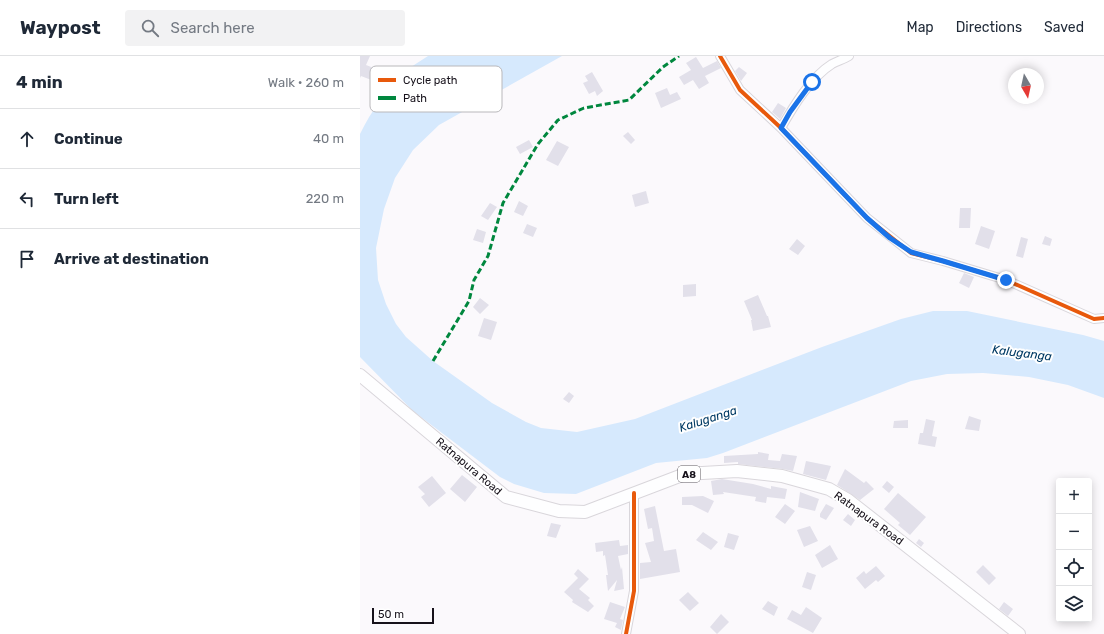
<!DOCTYPE html>
<meta charset="utf-8">
<style>
body{margin:0;font-family:Rubik,sans-serif;background:#f2f2f3;color:#1f2937}
.controls{position:absolute;right:12px;bottom:12px;display:grid;overflow:hidden;border-radius:4px;box-shadow:0 2px 10px #0003}
.controls button{width:36px;height:36px;display:grid;place-items:center;padding:0;border:0;border-bottom:1px solid #e0e1e3;background:#fff;color:#1f2937;font:20px sans-serif}
.compass{position:absolute;left:648px;top:12px;width:36px;height:36px;border-radius:50%;background:#fff;box-shadow:0 2px 10px #0003;rotate:171deg}
.scale{position:absolute;left:12px;bottom:10px;width:62px;box-sizing:border-box;padding-left:4px;border:2px solid #17121b;border-top:0;font-size:11px;line-height:14px;white-space:nowrap;color:#17121b;-webkit-text-stroke:3px #fff;paint-order:stroke}
.stop{position:absolute;width:12px;height:12px;margin:-9px;border:3px solid #1a73e8;border-radius:50%;background:#fff}
.stop.end{background:#1a73e8;border-color:#fff;box-shadow:0 1px 4px #0008}
.list{margin:0;padding:0;list-style:none}
h2{display:flex;justify-content:space-between;align-items:center;height:52px;margin:0;padding:0 16px;font-size:17px}
h2 small{font-size:13px;font-weight:400;color:#747a83}
.list li{display:grid;grid-template-columns:26px 1fr auto;gap:12px;align-items:center;box-sizing:border-box;height:60px;padding:0 16px;border-top:1px solid #e0e1e3}
.list b{display:block;font-size:15px;white-space:nowrap}
.list em{font-size:13px;font-style:normal;color:#747a83}
.icon{flex:none;width:22px;height:22px;fill:none;stroke:currentColor;stroke-width:2;stroke-linecap:round;stroke-linejoin:round}
.map{position:relative;flex:none;width:744px;height:578px;overflow:hidden}
header{display:flex;align-items:center;gap:24px;box-sizing:border-box;height:56px;padding:0 20px;background:#fff;border-bottom:1px solid #e0e1e3}
header strong{font-size:19px}
nav{display:flex;gap:22px;margin-inline-start:auto;font-size:14px}
.search{width:280px;height:36px;background:#f2f2f3;display:flex;align-items:center;gap:10px;box-sizing:border-box;padding:0 14px;border-radius:4px;color:#747a83;font-size:15px}
main{display:flex}
aside{flex:1;background:#fff}
.map>svg:first-child{display:block}
.water{fill:#d6e9fd}
.building{fill:#e2e0ea}
.lines{fill:none;stroke-linecap:round;stroke-linejoin:round}
.minor-casing{stroke:#d9d6db;stroke-width:10}
.highway-casing{stroke:#d9d6db;stroke-width:14}
.minor{stroke:#fefeff;stroke-width:8}
.highway{stroke:#fefeff;stroke-width:12}
.quiet{stroke:#00873e;stroke-width:3;stroke-dasharray:6 3;stroke-linecap:butt}
.cycleway-casing{stroke:#fff;stroke-width:6}
.cycleway{stroke:#e8590c;stroke-width:4}
.route{stroke:#1a73e8;stroke-width:5}
.labels{text-anchor:middle;stroke-width:4;stroke-linejoin:round;paint-order:stroke}
.shield{fill:#fff;stroke:#5d595f;stroke-width:1}
.shield-label{font-size:10px;font-weight:bold;fill:#17121b}
.street-label{font-size:11px;fill:#17121b;stroke:#fff}
.water-label{font-size:12px;font-style:italic;fill:#013a64;stroke:#fff}
.key{fill:#fff;stroke:#b9b8bb;stroke-width:1}
.key-label{font-size:11px;fill:#17121b}
</style>
<header>
<strong>Waypost</strong>
<div class="search"><svg class="icon" aria-label="search" viewBox="0 0 24 24"><circle cx="10" cy="10" r="6"/><path d="M15 15l6 6"/></svg>Search here</div>
<nav><a>Map</a><a>Directions</a><a>Saved</a></nav>
</header>
<main>
<aside>
<h2>4 min<small>Walk · 260 m</small></h2>
<ul class="list">
<li><svg class="icon" aria-label="ahead" viewBox="0 0 24 24"><path d="M12 20V5M6 11l6-6 6 6"/></svg><div><b>Continue</b></div><em>40 m</em></li>
<li><svg class="icon" aria-label="left" viewBox="0 0 24 24"><path d="M17 20v-9H6M10 6l-5 5 5 5"/></svg><div><b>Turn left</b></div><em>220 m</em></li>
<li><svg class="icon" aria-label="arrive" viewBox="0 0 24 24"><path d="M6 21V4h12l-3 4 3 4H6"/></svg><div><b>Arrive at destination</b></div></li>
</ul>
</aside>
<div class="map">
<svg width="744" height="578" viewBox="0 0 744 578">
<rect width="100%" height="100%" fill="#fbf9fc"/>
<path class="water" d="M68,0H202L79,69L53,94L35,122L24,153L16,192L18,224L26,248L36,268L46,281L73,305L132,347L166,366L181,372L217,376L275,363L462,291L541,263L573,255H607L723,279L744,285V342L708,329L669,321L623,317L587,318L551,325L363,397L347,402L296,407L216,438L184,437L154,428L140,421L53,355L0,301V78C11,55 28,32 47,14C53,9 61,5 68,0Z"/>
<path class="building" d="M0,0H10L6,9L19,14L14,25L1,20L0,22Z
M336,1L343,12L357,5L361,12L345,20L349,27L339,33L333,24L324,29L319,21L331,14L326,7Z
M379,11L387,17L381,25L375,15Z
M232,16L243,35L237,40L235,35L229,38L223,27L228,25L225,20Z
M307,32L310,39L317,36L321,43L301,52L295,37Z
M418,47L426,52L420,63L412,56Z
M268,76L275,84L271,88L263,80Z
M169,84L173,91L160,98L156,91Z
M197,85L209,91L198,110L186,104Z
M286,135L289,147L275,151L272,139Z
M159,145L168,150L163,160L154,156Z
M130,147L137,151L128,164L121,160Z
M600,152H611L610,172H599Z
M167,168L177,172L173,181L163,177Z
M621,170L635,175L629,193L615,188Z
M117,173L126,176L123,187L113,184Z
M685,180L692,183L690,190L682,188Z
M661,181L668,183L663,202L656,200Z
M437,183L445,190L438,199L429,193Z
M604,217L614,221L609,232L599,227Z
M336,228V240L323,241V229Z
M398,239L407,260H408L411,271L393,275L391,264H392L384,245Z
M120,242L129,249L120,258L113,251Z
M124,262L137,266L131,284L118,280Z
M209,336L214,340L209,347L203,343Z
M609,360L621,364L619,375L605,373Z
M566,363L575,365L572,380L577,381L575,391L558,388L560,377H563Z
M548,364V372H533L534,365Z
M398,396L409,398L408,404L420,405L422,398L437,400L433,415L423,413L378,408V406L364,407V400L398,398Z
M446,405L471,410L466,424L443,418Z
M485,413L504,427L506,425L514,433L500,444L477,429Z
M102,419L117,431L105,446L90,433Z
M72,420L86,437L69,451L61,441L65,438L58,431Z
M362,423L393,428L411,433V430L427,433L425,443L407,441L406,447L395,445L396,441L363,436L364,438L353,439L351,425Z
M527,425L534,431L529,437L522,431Z
M440,436L459,443L455,455L438,451Z
M538,437L566,461L550,479L538,469L540,467L524,453Z
M343,440L354,445L348,457L332,449H322V441Z
M425,448L435,455L425,468L415,461Z
M466,448L474,452L466,464L460,461V458Z
M295,450L304,495L316,493L320,516L280,523V507L291,506L285,487L294,485L292,472L288,473L284,453Z
M488,458L495,464L491,470L483,464Z
M191,467L201,469L196,482L187,480Z
M450,470L458,485L444,491L437,474Z
M343,476L358,486L351,494L336,484Z
M368,477L379,480L374,494L364,491Z
M559,483L564,487L561,491L556,487Z
M259,484L260,490L268,489V498L258,500L261,514L262,511L264,533L254,535L257,524L248,535L246,519H248L245,499L243,500V495L236,496L235,487Z
M470,489L478,503L462,512L455,499Z
M623,509L636,522L629,529L616,516Z
M516,510L525,520L518,526L516,524L505,533L496,522L504,515L506,518Z
M218,513L229,523L219,533L230,542L228,544L234,550L228,556L212,546L213,544L204,536L218,522L214,518Z
M447,516L456,519L451,534L442,531Z
M328,536L339,547L330,555L319,544Z
M408,545L418,551L414,560L402,553Z
M250,546L265,551L260,563L263,564L261,574L255,571L257,567L244,563Z
M644,546L653,553L648,560L639,553Z
M446,551L462,562L453,577L427,563L432,554L441,559Z
M361,558L369,566L357,578L350,571Z"/>
<g class="lines">
<g class="minor-casing">
<path id="minor" d="M360,0L380,34L421,72L507,162L551,197L583,205L646,224L734,263L744,262
M421,72C433,51 451,21 472,8C478,5 484,3 489,0
M266,578L274,535V437"/>
</g>
<g class="highway-casing">
<path id="highway" d="M0,319L146,441L199,455L225,456L325,418L377,415L422,420L469,433L488,444L659,578"/>
</g>
<use href="#minor" class="minor"/>
<use href="#highway" class="highway"/>
<path class="quiet" d="M73,305L109,245L114,224L128,200L143,147L178,88L198,64L224,52L269,44L303,11L319,0"/>
<g class="cycleway-casing">
<path id="cycleway" d="M360,0L380,34L421,72L507,162L551,197L583,205L646,224L734,263L744,262
M266,578L274,535V437"/>
</g>
<use href="#cycleway" class="cycleway"/>
</g>
<g class="lines">
<path class="route" d="M452,26L430,56L421,72L507,162L530,182L551,196L583,205L646,224"/>
</g>
<g class="labels">
<rect class="shield" x="318" y="410" width="22" height="16" rx="3"/>
<g class="shield-label">
<text x="329" y="422">A8</text>
</g>
<g class="street-label">
<text transform="translate(109 410) rotate(40)" y="4">Ratnapura Road</text>
<text transform="translate(509 462) rotate(36)" y="4">Ratnapura Road</text>
</g>
<g class="water-label">
<text transform="translate(662 297) rotate(7)" y="4">Kaluganga</text>
<text transform="translate(348 363) rotate(-18)" y="4">Kaluganga</text>
</g>
</g>
<rect x="10" y="10" width="132" height="46" rx="6" class="key"/>
<rect x="18" y="22" width="18" height="4" fill="#e8590c"/>
<rect x="18" y="40" width="18" height="4" fill="#00873e"/>
<g class="key-label">
<text x="43" y="28">Cycle path</text>
<text x="43" y="46">Path</text>
</g>
</svg>
<div class="controls">
<button>+</button>
<button>−</button>
<button><svg class="icon" aria-label="locate" viewBox="0 0 24 24"><circle cx="12" cy="12" r="6"/><path d="M12 2v4M12 18v4M2 12h4M18 12h4"/></svg></button>
<button><svg class="icon" aria-label="layers" viewBox="0 0 24 24"><path d="M12 4l9 5-9 5-9-5zM3 14l9 5 9-5"/></svg></button>
</div>
<svg class="compass" viewBox="-18 -18 36 36"><path d="M0-13l5 13h-10z" fill="#e53935"/><path d="M0 13l5-13h-10z" fill="#747a83"/></svg>
<div class="scale">50 m</div>
<div class="stop" style="left:452px;top:26px"></div>
<div class="stop end" style="left:646px;top:224px"></div>
</div>
</main>
